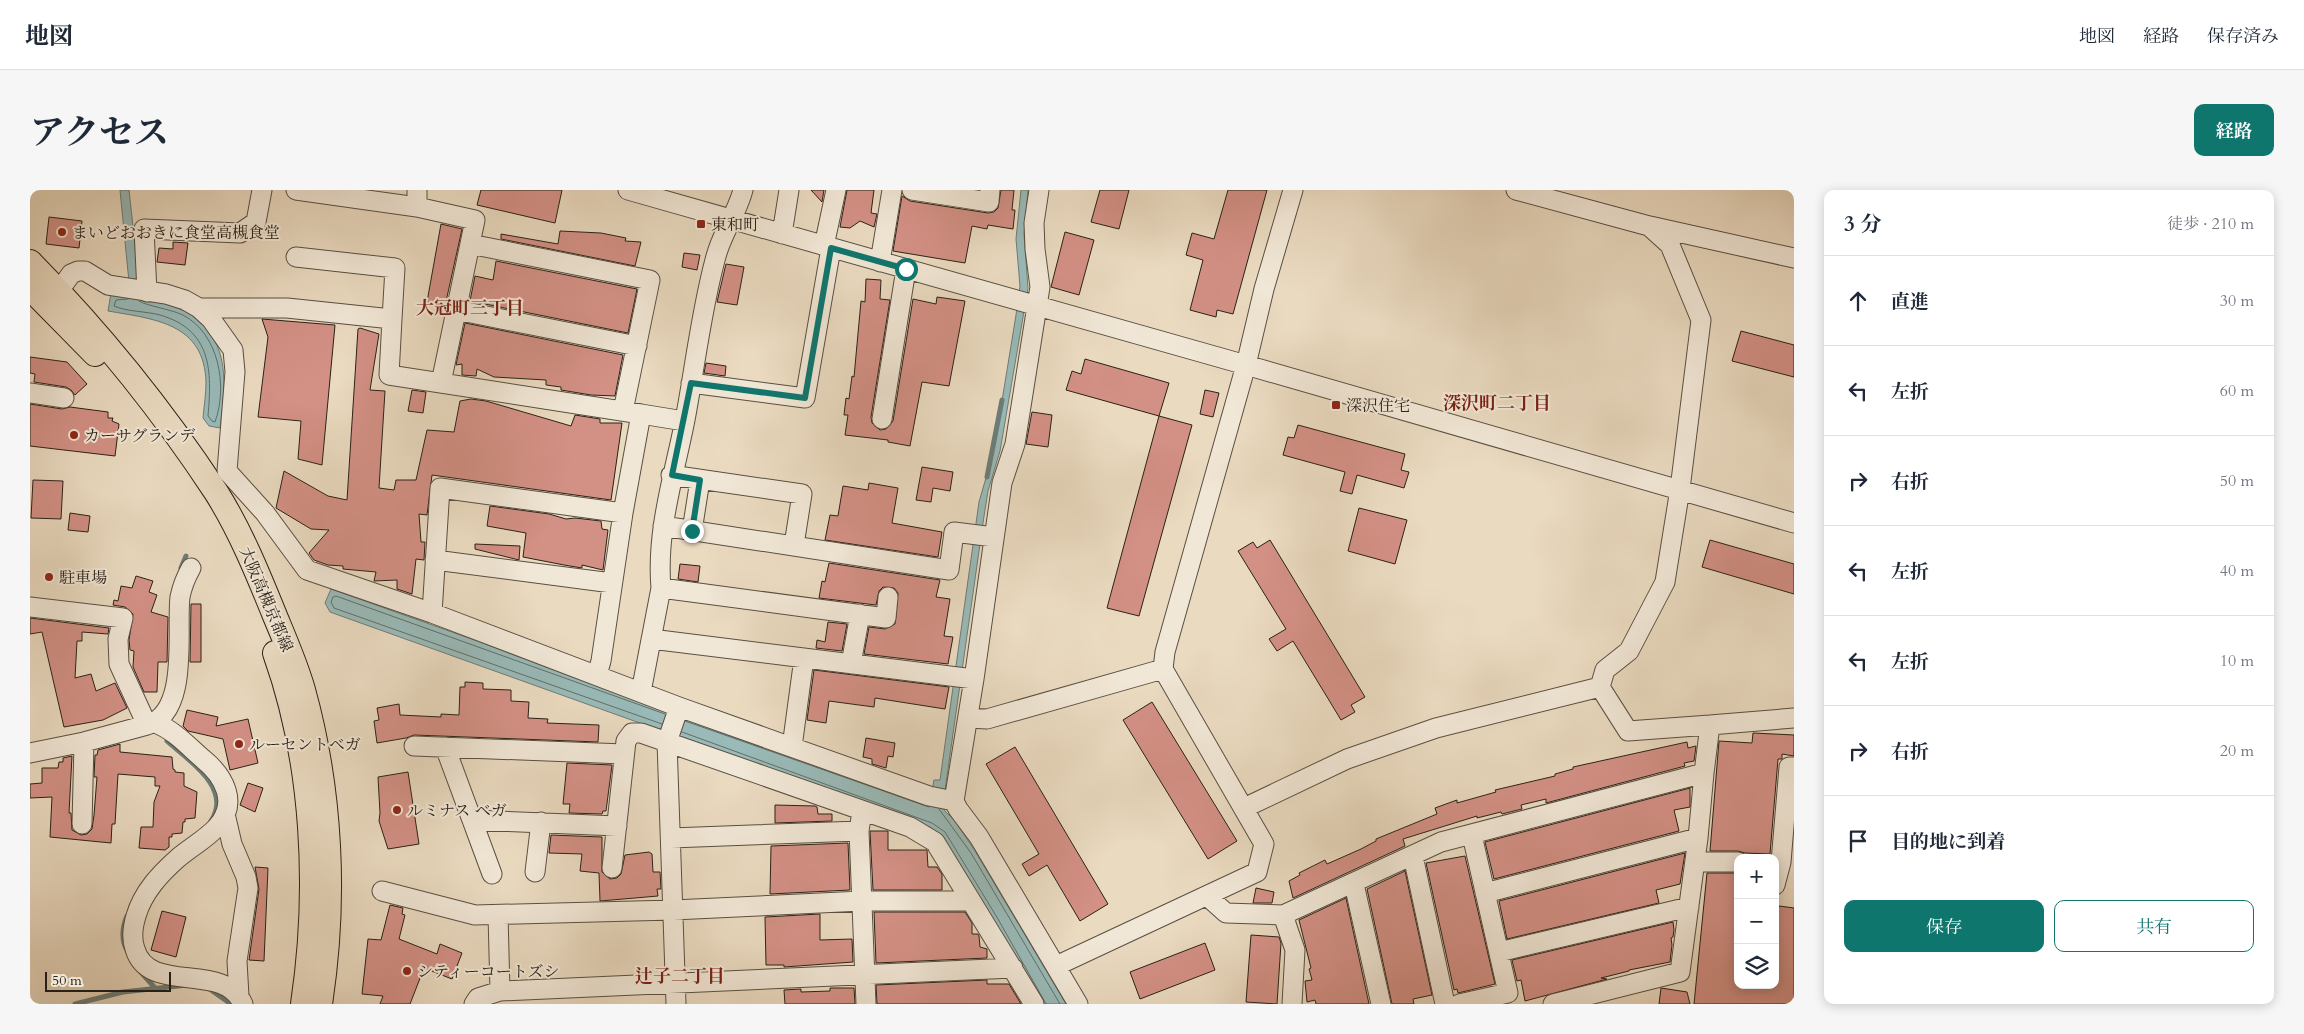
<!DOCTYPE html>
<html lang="ja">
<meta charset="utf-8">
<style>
body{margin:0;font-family:Cardo,"Noto Serif JP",serif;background:#f6f6f7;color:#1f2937}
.controls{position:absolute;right:15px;bottom:15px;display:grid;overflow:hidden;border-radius:10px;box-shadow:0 2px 12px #0003}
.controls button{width:45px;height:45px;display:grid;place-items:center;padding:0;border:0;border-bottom:1px solid #e0e1e3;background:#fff;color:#1f2937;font:25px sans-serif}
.scale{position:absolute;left:15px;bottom:12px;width:126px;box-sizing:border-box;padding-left:5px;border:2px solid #292117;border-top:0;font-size:14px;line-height:18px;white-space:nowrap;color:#292117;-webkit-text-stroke:4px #f1e7d6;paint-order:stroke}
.stop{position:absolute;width:15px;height:15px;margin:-11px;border:4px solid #0f766e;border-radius:50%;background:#fff}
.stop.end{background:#0f766e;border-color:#fff;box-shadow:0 1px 5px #0008}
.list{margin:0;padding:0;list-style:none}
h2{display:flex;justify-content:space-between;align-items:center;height:65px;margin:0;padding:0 20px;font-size:21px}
h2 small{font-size:16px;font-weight:400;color:#747a83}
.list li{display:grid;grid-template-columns:32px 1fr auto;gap:15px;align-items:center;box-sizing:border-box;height:90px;padding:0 20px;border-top:1px solid #e0e1e3}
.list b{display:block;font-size:19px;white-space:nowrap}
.list em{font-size:16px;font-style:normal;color:#747a83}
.actions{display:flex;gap:10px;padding:15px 20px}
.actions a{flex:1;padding:11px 0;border:1px solid #0f766e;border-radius:10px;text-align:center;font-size:18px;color:#0f766e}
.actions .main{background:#0f766e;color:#fff}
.icon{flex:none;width:28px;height:28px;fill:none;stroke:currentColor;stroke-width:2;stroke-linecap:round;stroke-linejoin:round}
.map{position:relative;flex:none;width:1764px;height:814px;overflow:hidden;border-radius:10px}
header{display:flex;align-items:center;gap:30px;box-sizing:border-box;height:70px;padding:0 25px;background:#fff;border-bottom:1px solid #e0e1e3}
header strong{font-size:24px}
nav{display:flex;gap:28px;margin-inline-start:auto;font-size:18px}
.intro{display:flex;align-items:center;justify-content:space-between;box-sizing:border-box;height:120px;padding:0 30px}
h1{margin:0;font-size:35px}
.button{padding:12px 22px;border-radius:10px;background:#0f766e;color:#fff;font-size:18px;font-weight:700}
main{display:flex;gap:30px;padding:0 30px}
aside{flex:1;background:#fff;border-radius:10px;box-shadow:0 2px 12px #0003}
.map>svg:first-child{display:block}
.water{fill:#99bab8;stroke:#6c7d78}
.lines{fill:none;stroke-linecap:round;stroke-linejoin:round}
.shore{stroke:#616e68;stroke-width:1}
.stream{stroke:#6c7d78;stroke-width:5}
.building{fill:#d39085;stroke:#292117}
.minor-casing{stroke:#594f41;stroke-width:21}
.major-casing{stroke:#292117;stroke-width:26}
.minor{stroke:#f1e7d6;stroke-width:19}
.major{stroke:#eadac0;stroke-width:24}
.route{stroke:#0f766e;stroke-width:6}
.poi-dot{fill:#8f2418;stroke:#f1e7d6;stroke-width:2}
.labels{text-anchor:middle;stroke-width:4;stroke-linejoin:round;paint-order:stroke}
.poi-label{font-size:16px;fill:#292117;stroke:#f1e7d6;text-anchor:start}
.street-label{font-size:16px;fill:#292117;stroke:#f1e7d6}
.neighbourhood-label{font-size:18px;font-weight:bold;fill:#7a1f14;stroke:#f1e7d6}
</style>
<header>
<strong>地図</strong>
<nav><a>地図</a><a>経路</a><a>保存済み</a></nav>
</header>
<div class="intro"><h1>アクセス</h1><a class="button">経路</a></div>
<main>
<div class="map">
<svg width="1764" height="814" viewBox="0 0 1764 814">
<rect width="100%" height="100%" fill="#eadac0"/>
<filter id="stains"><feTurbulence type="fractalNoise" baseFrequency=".004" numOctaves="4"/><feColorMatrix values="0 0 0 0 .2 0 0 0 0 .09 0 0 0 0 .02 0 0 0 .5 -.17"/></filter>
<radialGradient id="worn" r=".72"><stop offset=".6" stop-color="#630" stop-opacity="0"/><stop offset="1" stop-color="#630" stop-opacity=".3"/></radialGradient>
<path class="water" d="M90,0H99L109,92C117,98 125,106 133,111C142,117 153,119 161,125C202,153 195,196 190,238L179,236L173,228C174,216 176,204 176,193C175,133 124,129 78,121L81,103L99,92Z
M991,0H998L994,44L998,98L970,261L958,301L954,326L913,614L914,620L925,631L945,661L1036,814H1012L912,646L900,637L300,422L295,413L301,399L900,612L904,590H910L949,312L964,260L986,125L990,96L986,49Z"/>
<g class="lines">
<path class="shore" d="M98,109L86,110L84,116C98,122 115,121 130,125C182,140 182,181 178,226L182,231L185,232C198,196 189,144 153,125C140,119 117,116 109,111
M655,531L899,617
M632,534L304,418L301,412L303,407L306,406L635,524
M652,542L902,633L915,642L968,729L1016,814
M909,619L941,663L1030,814"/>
<path class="stream" d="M957,287L972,210
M151,378L156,366
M137,551C158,570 203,598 181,631
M97,726C92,738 91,751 98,762
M109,780L126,799
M181,800L201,814
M45,814L93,802L157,795"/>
</g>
<path class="building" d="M451,0H532L525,33L447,15Z
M781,0H794L792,12Z
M817,0H844L841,23L847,24L844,37L830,31L820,38L810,37Z
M971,0H984L982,20H985L983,39L958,35L957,39L942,36L935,73L863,61L872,6L880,11L958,23L964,22L968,18Z
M1070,0H1099L1089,39L1061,32Z
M1198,0H1237L1203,124L1187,120L1186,127L1160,120L1173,70L1156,65L1162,43L1184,49Z
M19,27L52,31L49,58L16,54Z
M411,34L432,39L415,116L397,112Z
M530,41L571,43L596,48L595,51L611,52L605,76L471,49V44L528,54Z
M1035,42L1064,50L1049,105L1021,97Z
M143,52L158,53L155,75L127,72L129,58L143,59Z
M654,63L670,65L667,80L652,77Z
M466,71L607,99L598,143L440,111L445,86L463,90Z
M696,74L714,77L707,115L687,112Z
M836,89L851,90L850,109L860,110L841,227L842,233L850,240L856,239L863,231L883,109L906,114L907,107L935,111L919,196L892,192L880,256L858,252V250L815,245L818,225H814L816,208L819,209L822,186L824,187L831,111L835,112Z
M232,129L305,135L292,275L268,269L271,231L228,227L238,147Z
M435,133L593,165L585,206L561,205L531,200V197L516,195V190L464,187L447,179L446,186L432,185V174L426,175Z
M330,138L349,144L340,200L355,201L349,298L364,300L366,290H386L397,240L424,242L430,211L441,209L456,211L541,236L545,225L570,229V233H592L581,310L402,285L397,325L389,324L391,352H395L394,370L386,369L382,404L367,399V390L344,391L346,382L313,379V376L298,375L284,370L279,363L299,340L281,339L246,318L254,281L298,306L317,310L328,139Z
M1711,141L1764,155V187L1702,171Z
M0,167L37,172L57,194L45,205L41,200L36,197L4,192L5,184L0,183Z
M1055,169L1139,193L1129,226L1036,200L1042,181L1051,184Z
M676,173L696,176L695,186L674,183Z
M382,200L396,202L393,223L378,221Z
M1175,200L1189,203L1183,227L1170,224Z
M0,214L32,219L40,217L78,222V228H83L82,231L89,234L85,266L0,256Z
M1002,222L1022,225L1018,257L996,254Z
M1129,226L1162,235L1109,426L1077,418Z
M1268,235L1375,264L1371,280L1379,282L1374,298L1327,285L1322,304L1310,301L1315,282L1253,265L1258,247L1264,248Z
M892,277L923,282L920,301L903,298L901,312L886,310Z
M3,290L33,291L31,329L1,328Z
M839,293L868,298L862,333L912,342L908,367L795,350L800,325L808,326L813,296L838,300Z
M460,316L519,324L536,329L545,328L571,331L572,339L578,340L573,380L552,375V378L534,375L493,367L496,343L457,336Z
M1329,318L1377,330L1365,374L1318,361Z
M40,323L60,326L58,342L38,340Z
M1240,350L1335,507L1321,515L1325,522L1311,530L1263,451L1247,461L1239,449L1256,439L1208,361L1223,352L1227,358Z
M1680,350L1764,374V404L1672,377Z
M445,354L490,356L489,370L445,359Z
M799,373L910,390L906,407L920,409L914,446L923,447L918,474L834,464L839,437L855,439L865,434L868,403L864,398L853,397L849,401L846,415L789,408L792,391L795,392Z
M650,374L670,376L668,392L648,389Z
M106,386L123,391L119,402L127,405L121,422L138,427L137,472H128L127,502H114L103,477L104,461L100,460L99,450L103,424L95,417L83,415L84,410L88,411L91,396L102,398Z
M161,414H171V472H160Z
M0,428L79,438L78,444L52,442V451H47L45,488L61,484L66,501L85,493L97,518L73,530L34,537L12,442L0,444Z
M798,432L817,434L812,461L786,458L787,450L795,452Z
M784,480L919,497L915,519L845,508L844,517L799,511L796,533L777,530Z
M435,492L453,493V499L481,500V511L499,512L498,528L518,529L517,533L569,535L568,552L384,545L376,548L347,553L344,531L349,530L347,518L369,514L370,525L411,527V524L429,525L430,497H435Z
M1122,512L1207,651L1178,669L1093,530Z
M157,520L188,527L186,536L218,529L228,573L200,580L193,549L158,541L153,536Z
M1723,543L1764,545V566L1752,564V569H1748L1740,664L1715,663L1708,661H1680L1689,551L1722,553Z
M836,548L865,553L863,567L858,566L856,578L842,574V569L833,567Z
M1657,552L1658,558L1666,556L1664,571L1654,573L1655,576L1516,613V609L1491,615L1492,619L1472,624L1471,622L1447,628V626L1373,649L1375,656L1263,708L1259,691L1270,685L1269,683L1295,670L1297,674L1331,659L1346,651V649L1407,624L1405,618L1427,610V613L1466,602L1465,600L1525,586V584L1543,579V577Z
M90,554V562L142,567L143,579L145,580V582L154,583V596L167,602L165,628L155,629V632H153L152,643L142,644V647H139V657L135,660L109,658L111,637H123L124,612L130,596H125V587L88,584L85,634H82L81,653L20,647L22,607L0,608V594L12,593V578H28L29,572H33V568L42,566L39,623H41L42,640L51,645L57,644L62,639L64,625L67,587H64L65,565H67L68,560Z
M985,557L1078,714L1050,731L1017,675L999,686L992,674L1009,664L956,574Z
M537,573L582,575L576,621H573L572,624L539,623L540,614H533Z
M378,582L389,654L358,659L349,631L350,623L348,587Z
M218,593L233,598L225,622L210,615Z
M1660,598V617L1644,620L1649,641L1464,689L1455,652Z
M745,615L785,616L787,617L788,624H802V631L745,633Z
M840,641H858V660H897L898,677H907L912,684V700H843Z
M521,645L572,647V682L580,689L587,688L591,684L595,665L619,662L622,664L623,682H630L631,699H627L628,706L570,711L569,683L550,681L552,664L519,663Z
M818,653L820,700L740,704L741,656Z
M1655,663L1650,694L1626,700L1629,713L1477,749L1469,711Z
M1435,666L1465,794L1428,803L1427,799L1424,800L1396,673Z
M225,677L238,678L234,771L219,770L229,699Z
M1375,681L1402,805L1383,809L1384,814H1362L1337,699Z
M1677,683H1708V795H1745V735L1749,716L1764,718V814H1664Z
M1226,698L1244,702L1242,713H1223Z
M1316,708L1339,814H1286L1285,810L1277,812L1275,791L1282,790L1279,779L1281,778L1269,730Z
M360,715L373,718L372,724L375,725L369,749L407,764L410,754L432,763L422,789L394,778L380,814H350L353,806L332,804L338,749L351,750Z
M132,721L156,727L146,767L121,760Z
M844,722H935L942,733V744H948L949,746L950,757L957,759V768L846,773Z
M790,724V750L822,749L823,772L754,777V775H736L735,727Z
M1643,732L1644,740L1643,747L1641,748L1642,755L1640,772L1599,780V781L1571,788L1577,789L1495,811L1491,790L1487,791L1482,770Z
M1221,745L1249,747L1251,753L1247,814L1216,812Z
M1175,753L1185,780L1110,809L1100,782Z
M957,790V794H979L991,814H847L846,795Z
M800,798H824L825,814H755L754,800L771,799V802L800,801Z
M1631,798L1657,802L1660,814H1629Z"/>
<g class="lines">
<g class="minor-casing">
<path id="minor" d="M266,0L387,17V0
M598,0L1216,175L1764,333
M882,0L959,12L960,0
M1009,0L1004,33L1005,59L1010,97L985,254L972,293L944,489L924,611L928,619L949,647L1048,814
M1620,36L1764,68
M752,44L759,0
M440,54L620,90L593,221
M794,56L806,0
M266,67L365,78L362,129
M850,72L862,0
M29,101L41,84L48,81H55L78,95L136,104L155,110L169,118L181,129L203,160L205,182L197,281L235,323L277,380L402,423L649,517L899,606L924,611
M117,102L114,39L210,43L226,32L232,0
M169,118H257L362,129L359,185L411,193L445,30L387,17
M426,120L607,156
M411,193L611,224L593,323L571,471L567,485
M661,193L775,208L801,58
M0,203L34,208
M611,224L654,231
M852,229L876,79
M641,285L772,304L764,355
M633,336L919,380L924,342L964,347
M662,341L670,290
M405,370L582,393
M631,398L856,428L858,407
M0,417L93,428L88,449L89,474L117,535L54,552L0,563
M402,423L410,298L593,323
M621,449L944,489
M821,474L830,424
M1570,497L1598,541L1680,535
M611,502L631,398C626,341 644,286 655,230C665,177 671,122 685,70C691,44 706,26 713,0
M938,528L957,529L1133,479
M125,533C144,540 158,556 173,569C194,586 209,613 187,637C176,649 161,657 148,668C130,684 113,702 106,726C103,736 101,748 105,759C119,806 193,770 213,814
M117,535C160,523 146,440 150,407C152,397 156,387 161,378
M384,556L594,564
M415,557L462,684
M762,557L774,468
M1214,618L1317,569L1406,538L1570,497L1575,480L1599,461L1635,392L1650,299L1671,130L1640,55L1619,36L1486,0
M832,621L829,641L836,814
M195,624L202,654L216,687L218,698L207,771L209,806
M442,630L587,636
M52,634L54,552
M641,648L829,641
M1383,666L1415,814
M1665,672H1708
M582,678L596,551L602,543H611L880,637L905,652L1004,814
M505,682L511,632
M1324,694L1351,814
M1745,695L1751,672L1759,577H1764
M352,701L445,725L643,720L832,711H941
M1455,703L1668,648
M1177,706L1196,723L1253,725L1411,652L1674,583L1680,535L1764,528
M1253,725L1265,760L1262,814
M1469,762L1659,717
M1026,776L1227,682L1234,654L1133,479L1135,462L1216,175L1234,99L1263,0
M470,801L983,778
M444,814L448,808L470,801L468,725
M646,814L637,552L649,517
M1429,814L1478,803L1442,645
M1523,814L1650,782L1668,648L1674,583"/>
</g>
<g class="major-casing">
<path id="major" d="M0,72C69,142 132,220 186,302C210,340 228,384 245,426C255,450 266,475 273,500C301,601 306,710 290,814
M0,98L65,164
M245,463C284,572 290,700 273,814"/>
</g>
<use href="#minor" class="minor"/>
<use href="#major" class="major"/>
</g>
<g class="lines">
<path class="route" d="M662,341L670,290L642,285L661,193L775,208L801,58L876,79"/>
</g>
<g class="poi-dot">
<rect x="666" y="29" width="10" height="10" rx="2.5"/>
<circle cx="32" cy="42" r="5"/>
<rect x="1301" y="210" width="10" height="10" rx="2.5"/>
<circle cx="44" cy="245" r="5"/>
<circle cx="19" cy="387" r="5"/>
<circle cx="209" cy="554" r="5"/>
<circle cx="367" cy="620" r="5"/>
<circle cx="377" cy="781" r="5"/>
</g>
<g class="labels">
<g class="poi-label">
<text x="681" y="40">東和町</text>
<text x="42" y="48">まいどおおきに食堂高槻食堂</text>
<text x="1316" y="221">深沢住宅</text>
<text x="54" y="251">カーサグランデ</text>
<text x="29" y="393">駐車場</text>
<text x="219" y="560">ルーセントベガ</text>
<text x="377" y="626">ルミナス ベガ</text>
<text x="387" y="787">シティーコートズシ</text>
</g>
<g class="street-label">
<text transform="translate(237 409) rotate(67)" y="6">大阪高槻京都線</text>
</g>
<g class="neighbourhood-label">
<text x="440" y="124">大冠町三丁目</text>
<text x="1467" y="219">深沢町二丁目</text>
<text x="650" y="792">辻子二丁目</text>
</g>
</g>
<rect width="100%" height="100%" filter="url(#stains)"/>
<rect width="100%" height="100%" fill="url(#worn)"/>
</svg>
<div class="controls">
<button>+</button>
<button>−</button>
<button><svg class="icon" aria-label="layers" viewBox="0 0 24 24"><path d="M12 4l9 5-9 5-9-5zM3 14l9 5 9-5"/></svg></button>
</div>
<div class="scale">50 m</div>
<div class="stop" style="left:876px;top:79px"></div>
<div class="stop end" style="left:662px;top:341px"></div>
</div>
<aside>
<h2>3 分<small>徒歩 · 210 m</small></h2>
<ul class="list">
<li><svg class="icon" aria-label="ahead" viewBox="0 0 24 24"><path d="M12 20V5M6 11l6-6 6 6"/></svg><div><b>直進</b></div><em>30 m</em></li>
<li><svg class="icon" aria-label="left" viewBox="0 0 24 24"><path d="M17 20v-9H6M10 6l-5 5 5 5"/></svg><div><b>左折</b></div><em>60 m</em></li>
<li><svg class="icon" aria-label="right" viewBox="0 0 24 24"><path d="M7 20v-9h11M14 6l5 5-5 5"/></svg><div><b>右折</b></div><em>50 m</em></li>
<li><svg class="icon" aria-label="left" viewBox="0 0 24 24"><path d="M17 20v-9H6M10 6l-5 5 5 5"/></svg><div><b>左折</b></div><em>40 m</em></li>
<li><svg class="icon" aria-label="left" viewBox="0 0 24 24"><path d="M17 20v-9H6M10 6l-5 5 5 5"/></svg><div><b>左折</b></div><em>10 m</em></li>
<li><svg class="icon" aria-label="right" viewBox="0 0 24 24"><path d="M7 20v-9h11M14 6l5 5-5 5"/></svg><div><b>右折</b></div><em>20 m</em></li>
<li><svg class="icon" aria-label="arrive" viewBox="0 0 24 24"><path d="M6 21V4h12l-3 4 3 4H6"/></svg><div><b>目的地に到着</b></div></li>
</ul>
<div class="actions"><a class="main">保存</a><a>共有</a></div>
</aside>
</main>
